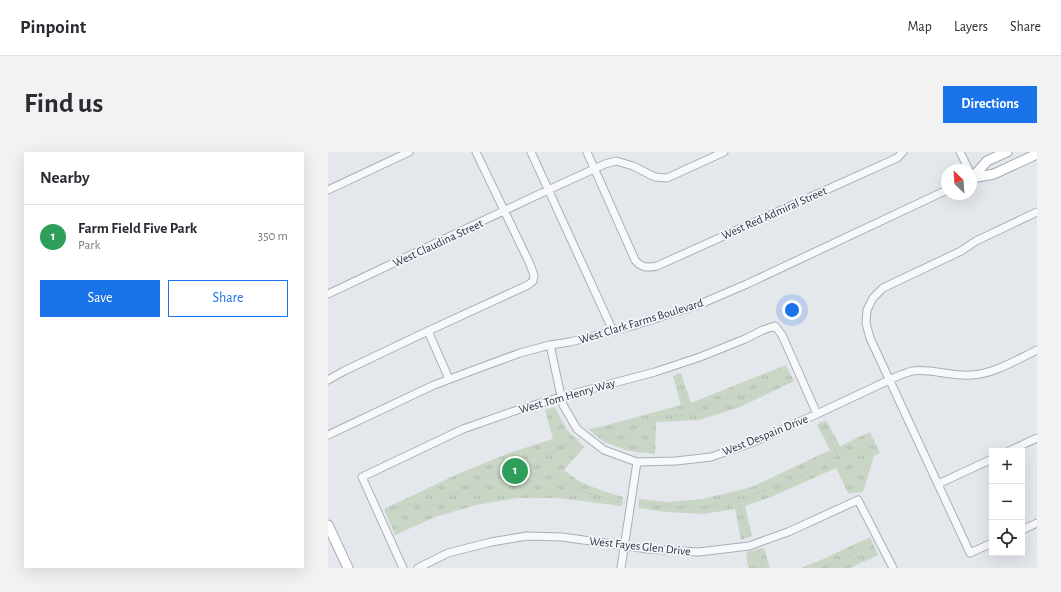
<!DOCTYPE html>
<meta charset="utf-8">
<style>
body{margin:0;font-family:"Alegreya Sans",sans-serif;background:#f2f2f3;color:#2b2b33}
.controls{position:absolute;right:12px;bottom:12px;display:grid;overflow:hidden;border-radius:0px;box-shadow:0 4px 16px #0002}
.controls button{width:36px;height:36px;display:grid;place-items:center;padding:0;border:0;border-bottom:1px solid #e1e1e2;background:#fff;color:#2b2b33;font:20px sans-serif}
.compass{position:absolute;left:613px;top:12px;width:36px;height:36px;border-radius:50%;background:#fff;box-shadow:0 4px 16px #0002;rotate:335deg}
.you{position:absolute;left:464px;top:158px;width:14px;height:14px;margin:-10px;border:3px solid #fff;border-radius:50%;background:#1a73e8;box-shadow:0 0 0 6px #1a73e833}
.badge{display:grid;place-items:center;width:26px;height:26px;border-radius:50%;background:#1a73e8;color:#fff;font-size:13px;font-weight:700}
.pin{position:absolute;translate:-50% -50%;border:2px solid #fff;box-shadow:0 1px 4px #0006}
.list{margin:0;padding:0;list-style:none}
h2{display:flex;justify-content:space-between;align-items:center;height:52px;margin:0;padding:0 16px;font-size:17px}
h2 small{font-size:13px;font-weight:400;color:#7c7c81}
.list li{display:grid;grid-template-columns:26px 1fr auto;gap:12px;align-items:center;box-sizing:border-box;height:64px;padding:0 16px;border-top:1px solid #e1e1e2}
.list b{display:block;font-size:15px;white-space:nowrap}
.list p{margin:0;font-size:13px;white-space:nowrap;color:#7c7c81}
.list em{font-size:13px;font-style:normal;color:#7c7c81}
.actions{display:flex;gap:8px;padding:12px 16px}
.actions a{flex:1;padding:9px 0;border:1px solid #1a73e8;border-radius:0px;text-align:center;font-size:14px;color:#1a73e8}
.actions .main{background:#1a73e8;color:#fff}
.icon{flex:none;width:22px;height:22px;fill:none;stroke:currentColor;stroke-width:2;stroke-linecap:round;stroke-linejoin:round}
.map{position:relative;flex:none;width:709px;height:416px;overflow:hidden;border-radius:0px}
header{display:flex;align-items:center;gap:24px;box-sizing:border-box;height:56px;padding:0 20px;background:#fff;border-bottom:1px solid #e1e1e2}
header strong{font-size:19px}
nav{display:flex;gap:22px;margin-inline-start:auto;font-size:14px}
.intro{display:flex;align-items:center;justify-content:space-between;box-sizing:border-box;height:96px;padding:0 24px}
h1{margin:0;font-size:28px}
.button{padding:10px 18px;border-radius:0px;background:#1a73e8;color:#fff;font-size:14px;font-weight:700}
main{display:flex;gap:24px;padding:0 24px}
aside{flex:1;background:#fff;border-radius:0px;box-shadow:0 4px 16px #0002}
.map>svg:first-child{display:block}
.park{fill:url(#park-tufts)}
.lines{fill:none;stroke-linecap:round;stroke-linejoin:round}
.minor-casing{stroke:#a9aeb7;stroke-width:9}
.major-casing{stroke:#a3abb8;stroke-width:11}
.path{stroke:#c2c5cb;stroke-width:1;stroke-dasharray:3 3;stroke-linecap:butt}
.minor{stroke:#f7f8fa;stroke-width:7}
.major{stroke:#fff;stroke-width:9}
.labels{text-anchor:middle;stroke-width:3.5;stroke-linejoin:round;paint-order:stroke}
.street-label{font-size:12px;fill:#2b3445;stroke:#f4f6f9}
</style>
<header>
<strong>Pinpoint</strong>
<nav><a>Map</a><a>Layers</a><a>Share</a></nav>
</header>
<div class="intro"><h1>Find us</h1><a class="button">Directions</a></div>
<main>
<aside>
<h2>Nearby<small></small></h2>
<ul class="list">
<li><span class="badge" style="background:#2e9e5b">1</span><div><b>Farm Field Five Park</b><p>Park</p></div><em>350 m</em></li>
</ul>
<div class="actions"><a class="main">Save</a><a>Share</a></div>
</aside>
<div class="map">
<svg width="709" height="416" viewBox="0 0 709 416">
<defs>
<pattern id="park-tufts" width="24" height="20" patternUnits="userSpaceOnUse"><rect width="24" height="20" fill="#c9d6c5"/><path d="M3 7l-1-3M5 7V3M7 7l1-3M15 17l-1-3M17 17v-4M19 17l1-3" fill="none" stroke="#adb8ab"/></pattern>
</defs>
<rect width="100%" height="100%" fill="#e4e7ec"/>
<path class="park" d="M458,213L466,229L412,255L371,268L328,270L327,302L301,299L276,290L260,277L272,275L353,253L345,224L353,221L363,251Z
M227,255L239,278L256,295L236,318L252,330L275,339L295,345L294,354L230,346H189L148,353L107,365L67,383L56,357L132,321L184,300L225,287L217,258Z
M498,268L512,294L542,280L552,301L546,304L535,340L520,341L508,316L443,345L417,354L424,384L413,388L407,357L376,362L339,360L311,356V347L339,350L374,347L424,335L502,298L489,273Z
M542,385L550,403L522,416H473L493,408Z
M436,396L442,416H420L418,400Z"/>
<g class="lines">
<g class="minor-casing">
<path id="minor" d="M203,0L285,179
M259,0L307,108C313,116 320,116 329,114L569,6L575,0
M632,0L641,18
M0,38L81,0
M0,142L220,38L277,12L288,9L305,14L327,25L339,26L396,0
M100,179L121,227
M222,193L235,253L249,277L276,298L309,310L348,309L383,305L423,291L489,262L572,223C576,222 580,220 584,219C603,216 623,225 643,223C666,222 688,208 709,198
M0,228L16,219L100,179L200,133L205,129L206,123L201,110L148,0
M0,283L106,233L162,212L192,201L222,193L242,190L304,174L370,153L419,132L619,38
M681,299L709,286
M610,332L664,307
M694,378L709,371
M664,391L642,401L542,186L538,171L539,158L545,146L555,136L633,99L648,89L709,60
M75,416L34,325L135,277L192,257L233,245L327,220L372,205L417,187L435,178L447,174L454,183L489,262
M90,416L120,401L163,390L199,384L234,385L320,397L371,400L421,394L460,380L530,348L565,416
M293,416L309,310"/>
</g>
<g class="major-casing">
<path id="major" d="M644,26L666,22L709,2
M644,26L659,9L679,0
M0,373L20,416"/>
</g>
<path class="path" d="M349,221L362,262
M265,282L270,281L278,286L288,287L296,285L318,269L333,264L360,263L371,259L387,249L406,244L422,243L444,237L467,227
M202,317L208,324L214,325H226L237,332L261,342L297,351
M409,348L412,355L418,377L423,386
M310,352C333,354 356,356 380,354C409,351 437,338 464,327C479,321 498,314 510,303L499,279L490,268
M57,360L72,354L81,352L107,354L114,352L141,333L154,327L165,323L189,320L201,316L235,294L251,287
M431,397V403L434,416
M493,416L532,399L543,389"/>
<use href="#minor" class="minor"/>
<use href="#major" class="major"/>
</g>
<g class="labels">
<g class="street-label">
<text transform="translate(446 61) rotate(-24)" y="4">West Red Admiral Street</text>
<text transform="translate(110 91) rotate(-25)" y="4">West Claudina Street</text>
<text transform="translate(313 169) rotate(-17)" y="4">West Clark Farms Boulevard</text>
<text transform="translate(239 244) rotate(-16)" y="4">West Tom Henry Way</text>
<text transform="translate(437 283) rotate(-22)" y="4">West Despain Drive</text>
<text transform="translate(312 394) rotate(6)" y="4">West Fayes Glen Drive</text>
</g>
</g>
</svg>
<div class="controls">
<button>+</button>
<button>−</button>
<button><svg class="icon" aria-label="locate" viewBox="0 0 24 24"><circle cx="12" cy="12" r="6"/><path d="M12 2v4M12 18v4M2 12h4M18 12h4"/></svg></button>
</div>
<svg class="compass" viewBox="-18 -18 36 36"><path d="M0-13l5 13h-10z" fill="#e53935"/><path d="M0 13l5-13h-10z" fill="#7c7c81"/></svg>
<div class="you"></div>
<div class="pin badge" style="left:187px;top:319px;background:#2e9e5b">1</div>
</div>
</main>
